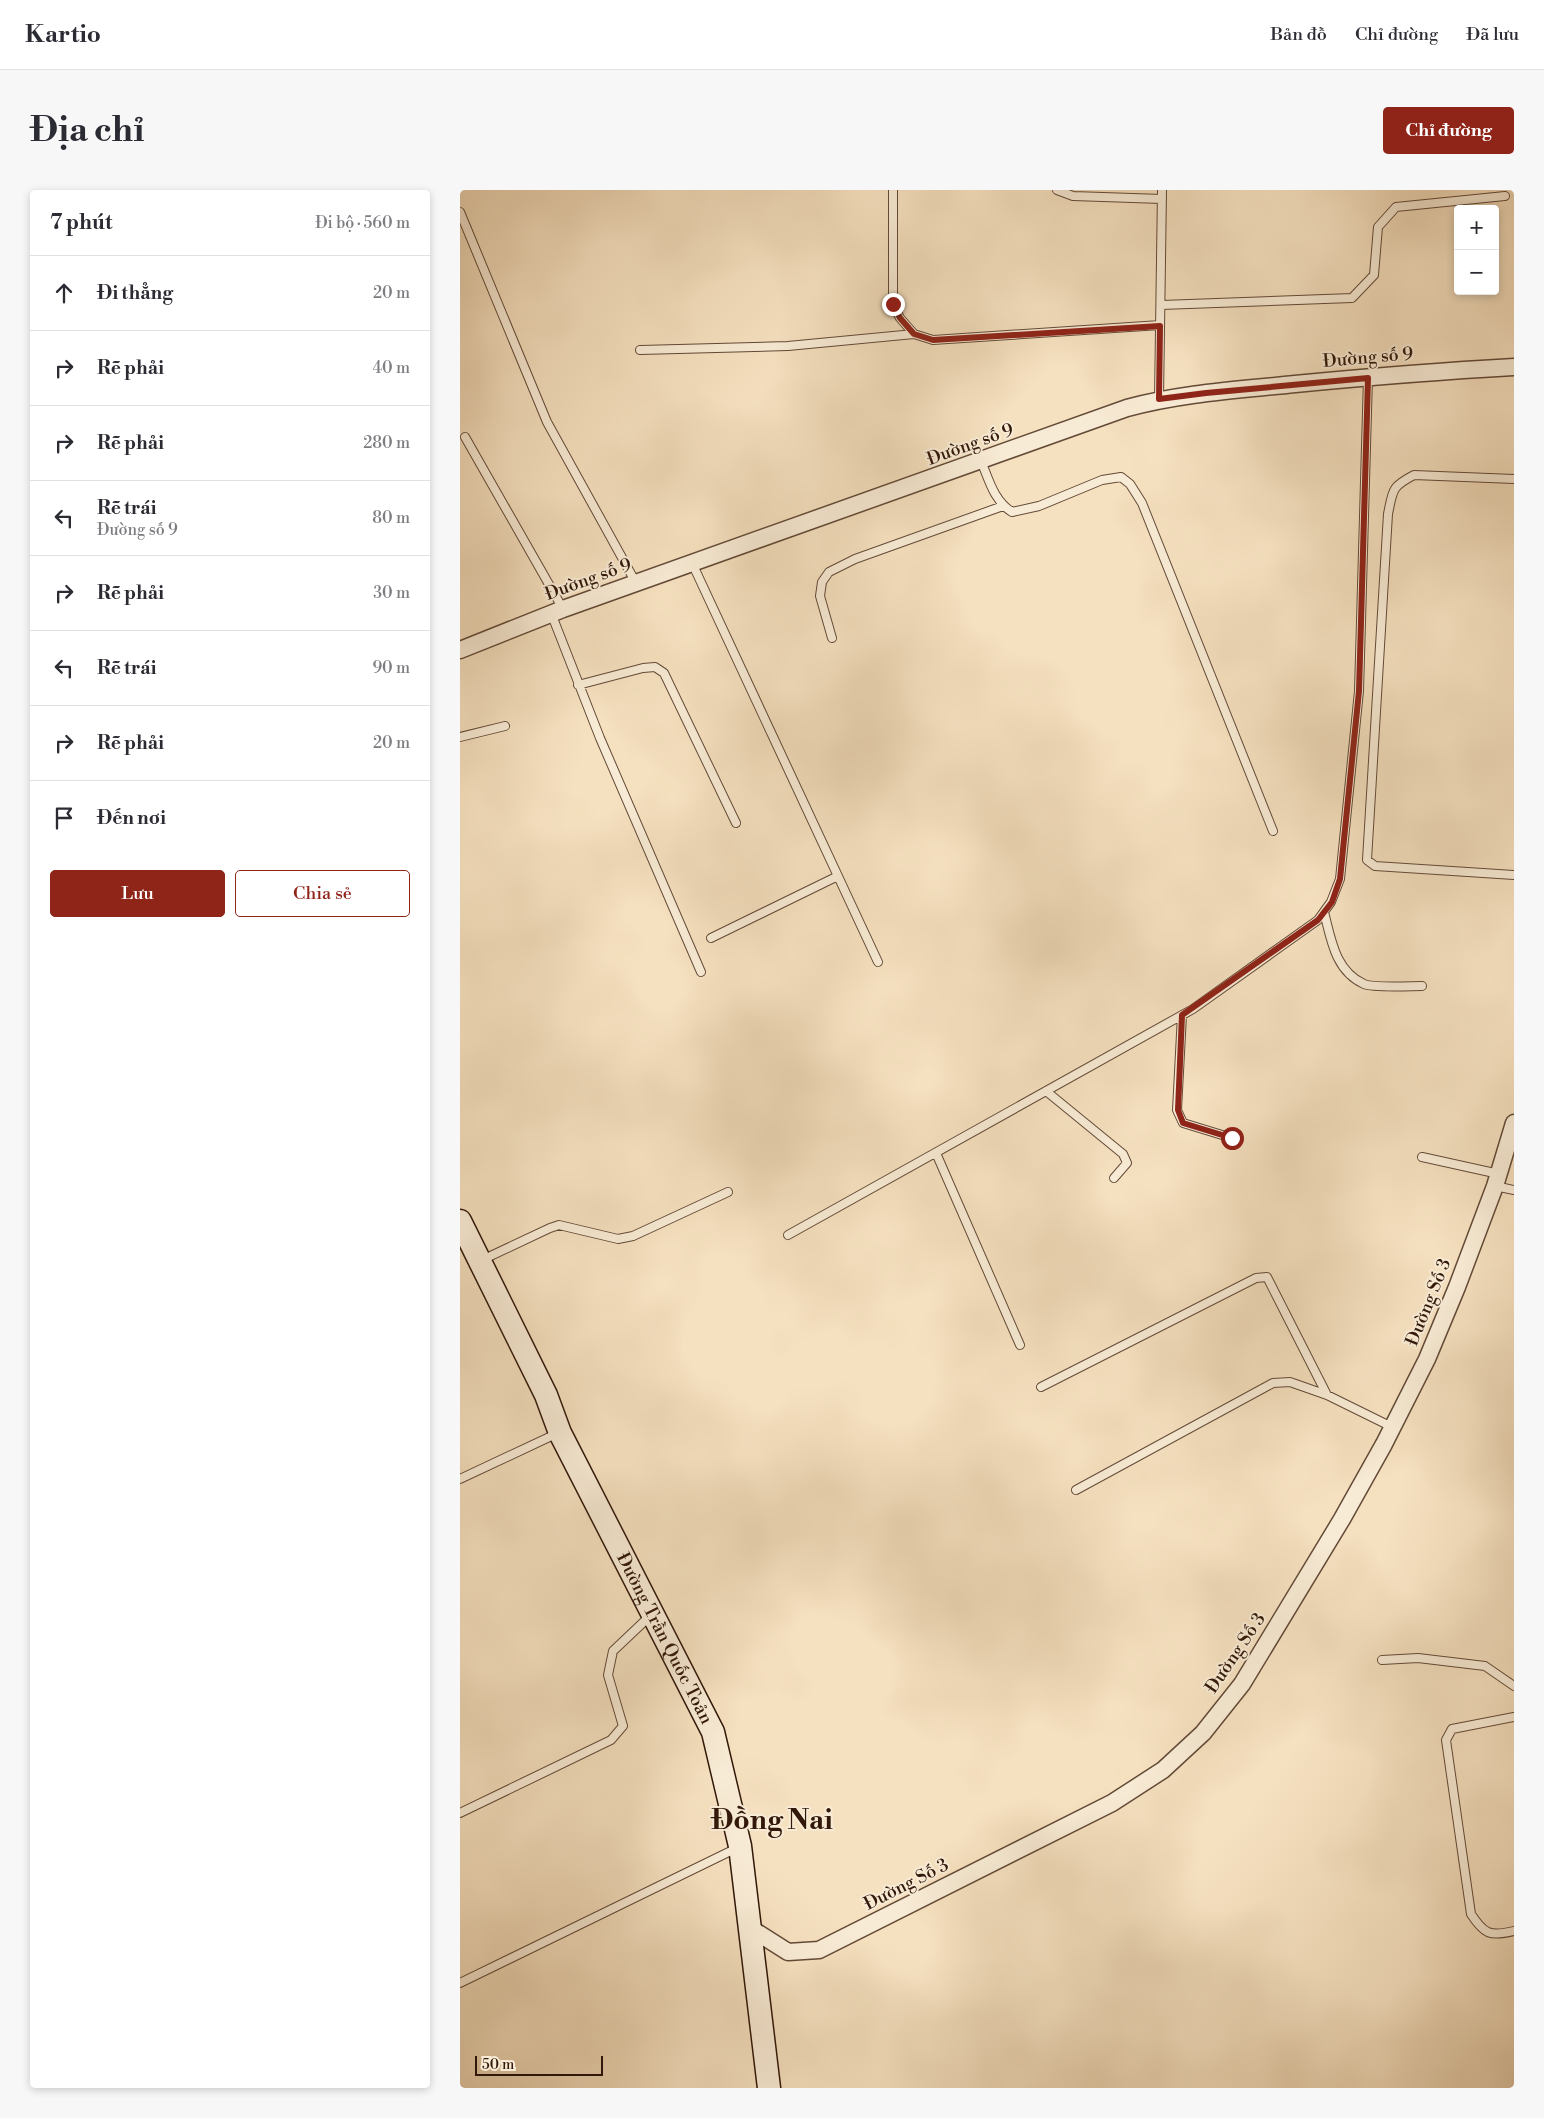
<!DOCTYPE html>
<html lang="vi">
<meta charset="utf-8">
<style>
body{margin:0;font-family:"Libre Bodoni",serif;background:#f7f7f7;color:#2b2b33}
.controls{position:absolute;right:15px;top:15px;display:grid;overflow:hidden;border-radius:5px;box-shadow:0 2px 8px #0003}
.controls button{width:45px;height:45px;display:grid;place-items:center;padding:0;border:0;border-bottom:1px solid #e1e1e2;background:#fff;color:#2b2b33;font:25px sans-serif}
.scale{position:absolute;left:15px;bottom:12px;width:128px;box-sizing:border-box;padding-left:5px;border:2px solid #32180a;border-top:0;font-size:14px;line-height:18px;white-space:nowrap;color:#32180a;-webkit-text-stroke:4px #f8ebd5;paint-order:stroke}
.stop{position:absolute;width:15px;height:15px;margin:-11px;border:4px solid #8f2418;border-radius:50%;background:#fff}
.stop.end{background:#8f2418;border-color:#fff;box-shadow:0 1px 5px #0008}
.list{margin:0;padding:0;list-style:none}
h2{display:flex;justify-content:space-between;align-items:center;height:65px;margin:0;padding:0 20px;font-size:21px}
h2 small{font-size:16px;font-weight:400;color:#7c7c81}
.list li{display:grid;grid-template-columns:32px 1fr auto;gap:15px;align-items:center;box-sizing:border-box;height:75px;padding:0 20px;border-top:1px solid #e1e1e2}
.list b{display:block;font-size:19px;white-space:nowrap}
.list p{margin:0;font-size:16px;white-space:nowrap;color:#7c7c81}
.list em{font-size:16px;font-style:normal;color:#7c7c81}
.actions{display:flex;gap:10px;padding:15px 20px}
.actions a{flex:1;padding:11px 0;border:1px solid #8f2418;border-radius:5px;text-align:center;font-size:18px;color:#8f2418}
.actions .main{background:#8f2418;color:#fff}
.icon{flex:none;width:28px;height:28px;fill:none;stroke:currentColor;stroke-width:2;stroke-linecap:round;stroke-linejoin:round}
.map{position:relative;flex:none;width:1054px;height:1898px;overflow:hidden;border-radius:5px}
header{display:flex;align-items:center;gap:30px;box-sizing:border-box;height:70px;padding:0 25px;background:#fff;border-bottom:1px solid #e1e1e2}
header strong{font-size:24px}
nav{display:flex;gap:28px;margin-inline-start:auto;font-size:18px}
.intro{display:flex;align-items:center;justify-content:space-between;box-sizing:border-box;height:120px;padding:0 30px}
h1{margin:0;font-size:35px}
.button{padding:12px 22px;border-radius:5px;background:#8f2418;color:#fff;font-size:18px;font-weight:700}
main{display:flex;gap:30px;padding:0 30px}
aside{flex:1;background:#fff;border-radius:5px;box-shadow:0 2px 8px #0003}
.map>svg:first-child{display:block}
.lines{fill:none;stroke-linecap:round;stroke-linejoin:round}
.lane-casing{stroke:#634a37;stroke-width:10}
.street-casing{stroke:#634a37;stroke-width:19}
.secondary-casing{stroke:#32180a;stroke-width:25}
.lane{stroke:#f8ebd5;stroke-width:8}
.street{stroke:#f8ebd5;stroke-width:16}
.secondary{stroke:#f8ebd5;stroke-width:22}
.route{stroke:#8f2418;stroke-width:6}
.labels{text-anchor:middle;stroke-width:4;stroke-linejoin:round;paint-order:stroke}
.street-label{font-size:18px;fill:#32180a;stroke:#f8ebd5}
.town-label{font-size:28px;font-weight:bold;fill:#32180a;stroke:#f8ebd5}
</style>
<header>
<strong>Kartio</strong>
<nav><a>Bản đồ</a><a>Chỉ đường</a><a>Đã lưu</a></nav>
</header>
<div class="intro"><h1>Địa chỉ</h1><a class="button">Chỉ đường</a></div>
<main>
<aside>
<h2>7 phút<small>Đi bộ · 560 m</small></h2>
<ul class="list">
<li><svg class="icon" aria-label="ahead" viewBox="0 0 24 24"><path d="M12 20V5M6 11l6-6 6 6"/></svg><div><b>Đi thẳng</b></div><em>20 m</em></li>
<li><svg class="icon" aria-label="right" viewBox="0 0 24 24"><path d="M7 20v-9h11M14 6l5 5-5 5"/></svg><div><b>Rẽ phải</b></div><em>40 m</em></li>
<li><svg class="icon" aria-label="right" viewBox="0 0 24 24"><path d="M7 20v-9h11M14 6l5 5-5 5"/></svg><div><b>Rẽ phải</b></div><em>280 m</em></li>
<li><svg class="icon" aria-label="left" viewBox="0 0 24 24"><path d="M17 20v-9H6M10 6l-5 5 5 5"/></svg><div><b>Rẽ trái</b><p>Đường số 9</p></div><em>80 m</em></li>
<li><svg class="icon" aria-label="right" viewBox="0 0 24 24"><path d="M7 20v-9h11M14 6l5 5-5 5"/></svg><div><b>Rẽ phải</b></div><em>30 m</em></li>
<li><svg class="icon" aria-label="left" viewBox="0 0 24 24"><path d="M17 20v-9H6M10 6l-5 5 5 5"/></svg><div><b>Rẽ trái</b></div><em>90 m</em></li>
<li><svg class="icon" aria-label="right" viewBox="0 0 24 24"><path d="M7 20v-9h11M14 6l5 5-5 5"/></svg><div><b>Rẽ phải</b></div><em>20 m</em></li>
<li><svg class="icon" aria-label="arrive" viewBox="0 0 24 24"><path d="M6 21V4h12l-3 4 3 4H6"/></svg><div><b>Đến nơi</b></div></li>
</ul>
<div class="actions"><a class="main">Lưu</a><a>Chia sẻ</a></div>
</aside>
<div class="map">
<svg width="1054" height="1898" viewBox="0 0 1054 1898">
<rect width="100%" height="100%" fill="#f5e0bf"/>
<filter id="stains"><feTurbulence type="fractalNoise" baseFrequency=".004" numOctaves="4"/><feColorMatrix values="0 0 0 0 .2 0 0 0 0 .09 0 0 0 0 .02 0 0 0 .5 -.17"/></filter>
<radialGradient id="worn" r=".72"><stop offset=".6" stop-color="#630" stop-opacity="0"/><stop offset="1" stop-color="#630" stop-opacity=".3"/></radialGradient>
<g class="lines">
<g class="lane-casing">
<path id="lane" d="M433,0V114L440,128L454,144L473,150L700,135
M597,0L613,6L702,9
M0,22L87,232L176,393
M701,115L892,108L914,85L918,37L936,17L1045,6
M180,160L328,156L454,144
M699,209L702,0
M5,247L103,419
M521,271C529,290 534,311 552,322L579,316L642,290L661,287L670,294L682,313L813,641
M1054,289L954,285C931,297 933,300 928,324L907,670L915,676L1054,685
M232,373L418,772
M91,423L140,548L241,782
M372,448L360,406L362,392L369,382L395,369L543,316
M118,495L183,478L195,477L204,483L276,633
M0,547L45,536
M864,722C871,749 875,781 904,794C913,798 950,796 962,796
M251,748L378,686
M722,825L717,920L723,933L772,948
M586,901L663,964L667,973L654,988
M476,963L560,1155
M962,967L1039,984
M1035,996L1054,1000
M328,1045L733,819L858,730L871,712L880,689L899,501L908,187
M22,1070L90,1038L99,1035L158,1049L173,1046L268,1002
M581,1197L796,1088L807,1087L867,1205
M0,1289L98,1243
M616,1300L813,1193L830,1192L867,1205L932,1237
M922,1470L958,1468L1025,1476L1054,1496
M1054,1527L992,1539L986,1550L1011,1724C1024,1744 1030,1747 1054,1741
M0,1623L151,1550L163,1536L148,1485L153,1461L191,1425
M0,1793L277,1658"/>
</g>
<g class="street-casing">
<path id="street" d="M0,460L103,419L667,218C722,203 778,200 835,194C908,187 981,181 1054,177
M290,1738L328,1762L359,1760L652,1613L703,1580L743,1543L782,1494L882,1329L924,1254L967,1169L997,1097L1035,996L1054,933"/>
</g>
<g class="secondary-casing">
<g id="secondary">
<path id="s1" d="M0,1031L86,1205L100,1243L253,1542L280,1656L309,1898"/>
</g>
</g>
<use href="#lane" class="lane"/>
<use href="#street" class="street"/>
<use href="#secondary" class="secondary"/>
</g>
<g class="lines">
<path class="route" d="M433,114L440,128L454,144L473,150L700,136L699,209L746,203L908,188L899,501L880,689L872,712L858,730L722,825L718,920L723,933L772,948"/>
</g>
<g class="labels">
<g class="street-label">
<text transform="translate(908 167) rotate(-5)" y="6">Đường số 9</text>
<text transform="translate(510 254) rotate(-20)" y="6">Đường số 9</text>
<text transform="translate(128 389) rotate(-20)" y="6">Đường số 9</text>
<text transform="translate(968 1112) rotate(-68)" y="6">Đường Số 3</text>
<text dy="6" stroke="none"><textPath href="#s1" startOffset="465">Đường Trần Quốc Toản</textPath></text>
<text transform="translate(775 1463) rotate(-56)" y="6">Đường Số 3</text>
<text transform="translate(446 1694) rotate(-27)" y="6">Đường Số 3</text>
</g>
<g class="town-label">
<text x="312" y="1639">Đồng Nai</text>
</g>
</g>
<rect width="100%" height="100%" filter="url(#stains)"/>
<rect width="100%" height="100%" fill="url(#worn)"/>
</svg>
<div class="controls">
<button>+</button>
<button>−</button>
</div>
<div class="scale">50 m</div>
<div class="stop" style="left:772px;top:948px"></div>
<div class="stop end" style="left:433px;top:114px"></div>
</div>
</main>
